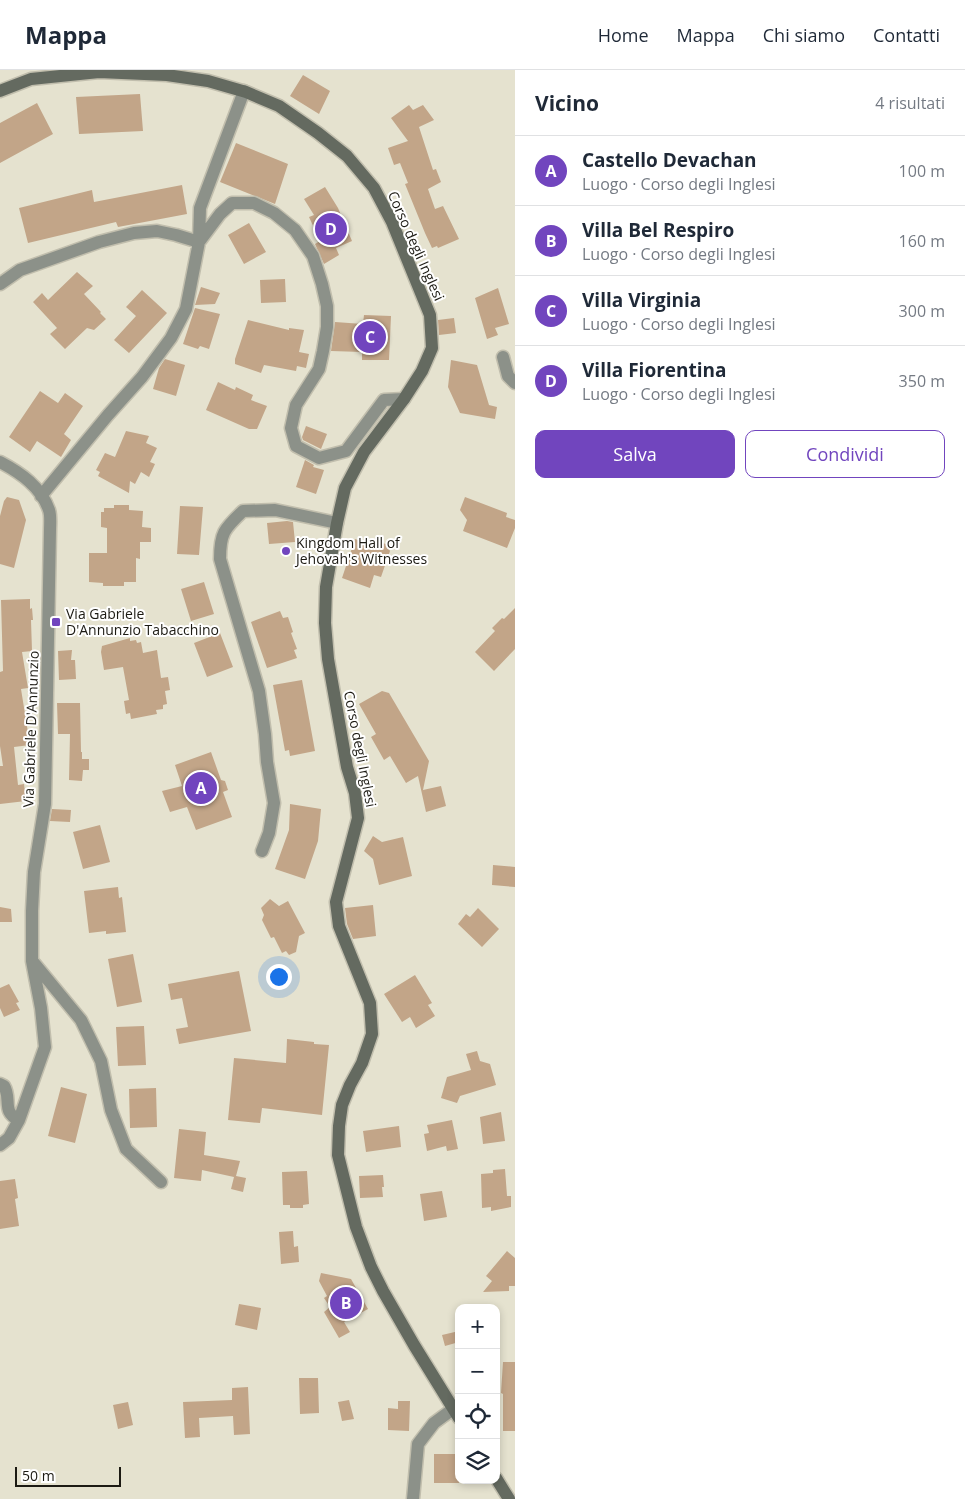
<!DOCTYPE html>
<html lang="it">
<meta charset="utf-8">
<style>
body{margin:0;font-family:"Open Sans",sans-serif;background:#f2f2f3;color:#1f2937}
.controls{position:absolute;right:15px;bottom:15px;display:grid;overflow:hidden;border-radius:10px;box-shadow:0 2px 8px #0003}
.controls button{width:45px;height:45px;display:grid;place-items:center;padding:0;border:0;border-bottom:1px solid #e0e1e3;background:#fff;color:#1f2937;font:25px sans-serif}
.scale{position:absolute;left:15px;bottom:12px;width:106px;box-sizing:border-box;padding-left:5px;border:2px solid #1c1a13;border-top:0;font-size:14px;line-height:18px;white-space:nowrap;color:#1c1a13;-webkit-text-stroke:4px #fff;paint-order:stroke}
.you{position:absolute;left:278px;top:906px;width:18px;height:18px;margin:-12px;border:4px solid #fff;border-radius:50%;background:#1a73e8;box-shadow:0 0 0 8px #1a73e833}
.badge{display:grid;place-items:center;width:32px;height:32px;border-radius:50%;background:#7145be;color:#fff;font-size:16px;font-weight:700}
.pin{position:absolute;translate:-50% -50%;border:2px solid #fff;box-shadow:0 1px 5px #0006}
.list{margin:0;padding:0;list-style:none}
h2{display:flex;justify-content:space-between;align-items:center;height:65px;margin:0;padding:0 20px;font-size:21px}
h2 small{font-size:16px;font-weight:400;color:#747a83}
.list li{display:grid;grid-template-columns:32px 1fr auto;gap:15px;align-items:center;box-sizing:border-box;height:70px;padding:0 20px;border-top:1px solid #e0e1e3}
.list b{display:block;font-size:19px;white-space:nowrap}
.list p{margin:0;font-size:16px;white-space:nowrap;color:#747a83}
.list em{font-size:16px;font-style:normal;color:#747a83}
.actions{display:flex;gap:10px;padding:15px 20px}
.actions a{flex:1;padding:11px 0;border:1px solid #7145be;border-radius:10px;text-align:center;font-size:18px;color:#7145be}
.actions .main{background:#7145be;color:#fff}
.icon{flex:none;width:28px;height:28px;fill:none;stroke:currentColor;stroke-width:2;stroke-linecap:round;stroke-linejoin:round}
.map{position:relative;flex:none;width:515px;height:1429px;overflow:hidden}
header{display:flex;align-items:center;gap:30px;box-sizing:border-box;height:70px;padding:0 25px;background:#fff;border-bottom:1px solid #e0e1e3}
header strong{font-size:24px}
nav{display:flex;gap:28px;margin-inline-start:auto;font-size:18px}
main{display:flex}
aside{flex:1;background:#fff}
.map>svg:first-child{display:block}
.building{fill:#c2a588}
.lines{fill:none;stroke-linecap:round;stroke-linejoin:round}
.street-casing{stroke:#c1bead;stroke-width:15}
.secondary-casing{stroke:#c1bead;stroke-width:15}
.street{stroke:#8c9189;stroke-width:12}
.secondary{stroke:#646a60;stroke-width:12}
.poi-dot{fill:#7145be;stroke:#fff;stroke-width:2}
.labels{text-anchor:middle;stroke-width:4;stroke-linejoin:round;paint-order:stroke}
.street-label{font-size:14px;fill:#1c1a13;stroke:#fff}
.poi-label{font-size:14px;fill:#1c1a13;stroke:#fff;text-anchor:start}
</style>
<header>
<strong>Mappa</strong>
<nav><a>Home</a><a>Mappa</a><a>Chi siamo</a><a>Contatti</a></nav>
</header>
<main>
<div class="map">
<svg width="515" height="1429" viewBox="0 0 515 1429">
<rect width="100%" height="100%" fill="#e5e2cf"/>
<path class="building" d="M303,5L330,21L319,44L290,26Z
M140,24L143,61L79,64L76,27Z
M37,33L53,64L0,93V53Z
M409,35L413,40L423,35L434,50L419,57L433,100L436,99L441,112L428,119L435,139L443,136L459,169L438,178L437,176L432,178L425,163L405,114L408,113L400,93L394,95L388,78L408,71L391,48Z
M236,73L288,94L275,134L220,112Z
M182,115L187,144L118,157L116,152L28,173L19,138L92,120L94,132Z
M325,117L338,138L352,171L336,178L339,185L324,194L315,174L320,171L309,147L314,145L304,129Z
M249,153L266,182L244,194L228,165Z
M77,202L93,216L84,224L101,242L100,243L106,249L94,260L87,258L65,279L50,264L57,258L33,232L42,223L48,230Z
M285,209L286,232L261,233L260,210Z
M201,217L220,223L215,234L195,235Z
M498,218L509,254L495,258L498,265L487,269L475,228Z
M142,220L167,243L129,283L114,270L136,246L126,237Z
M195,238L220,244L209,279L200,276L198,279L183,274Z
M364,245L391,246L389,290H362V282L331,281L335,252L363,254Z
M454,248L456,263L439,265L438,250Z
M248,250L289,260V258L304,260L299,282L309,284L306,298L297,296L296,301L264,295L261,303L235,294V289Z
M165,289L185,295L176,326L153,319L159,298Z
M451,290L477,295L489,335L497,337L495,349L460,343L448,317Z
M218,312L235,320L236,317L253,325L251,330L267,336L257,359H249L206,340Z
M40,321L58,333L65,323L83,336L64,364L71,370L61,387L37,371L30,382L9,367Z
M306,356L327,364L321,379L303,370L302,367Z
M126,361L149,366L146,373L157,378L150,392L155,394L149,407L141,402L135,414L130,411L129,423L98,406L100,402L96,400L105,383L115,387Z
M305,390L314,395L313,397L324,400L316,424L296,417Z
M7,427L19,430L26,450L14,498L0,494V446L4,431Z
M465,427L507,443L506,447L515,450V458L507,478L463,461L467,450L460,440Z
M114,435H129V440L143,441L142,457L151,458V472H140V489L136,488V512H124V516H103V513L89,512V483H107V458L101,457V442H104V438H114Z
M180,436L203,437L199,485L177,484Z
M287,451L293,452L295,472L269,474L267,453Z
M355,469L376,476L379,472L386,474L390,481L381,507L374,505L370,518L342,508Z
M204,512L214,544L191,551L181,519Z
M30,529V539L32,538L33,550H31L32,581L22,582L28,618L21,619L30,675L14,677L18,715L24,714L26,731L0,734V696H3L0,676V602L3,601L1,530Z
M515,538V579L494,601L475,582L495,561L492,558L502,548L504,549Z
M280,541L283,548L288,547L293,562L291,563L297,579L294,580L297,588L267,598L251,552Z
M220,563L233,597L207,607L194,573Z
M130,568V571L136,570L137,573L141,572L143,583L157,580L161,608L168,607L170,620L165,621L167,634L163,635V639L156,640L157,644L131,649L130,643L126,644L124,631L129,630L123,597L104,600L101,582L102,576Z
M72,580L71,590H75L76,609L59,610L58,581Z
M302,610L315,681L290,686L289,680L285,681L273,615Z
M382,621L389,623L429,691L423,720L441,716L446,736L426,742L418,706L406,713L390,686L384,690L371,667L376,664L359,634Z
M57,633H80L81,682H82V689H89V700H83L82,711L69,710L70,664H58Z
M211,682L221,710L225,711L228,720L223,722L232,747L196,760L187,737L170,742L162,721L182,716L175,695Z
M290,734L321,739L318,771L305,809L275,799L289,760Z
M52,739L71,740L70,752L50,751Z
M100,755L110,792L83,799L73,762Z
M373,766L382,772L403,767L412,806L379,815L373,789L364,781Z
M493,795L515,797V817L492,815Z
M118,817L119,828L122,827L126,862L106,864V861L89,863L84,821Z
M270,829L279,836L288,831L305,863L299,866L296,882L289,885L286,881L282,883L274,867L271,868L262,850L264,845L261,838Z
M373,835L376,866L353,869L347,854L345,838Z
M0,837L11,839L12,852H0Z
M478,838L499,859L482,877L458,854L466,844L470,847Z
M133,884L142,932L117,937L108,889Z
M239,901L251,961L179,974L176,959L188,957L182,928L171,930L168,914Z
M415,905L432,933L428,935L435,946L416,958L410,947L402,952L384,924Z
M9,914L19,932L16,933L20,940L4,947L0,938V918Z
M144,956L146,995L118,996L116,957Z
M287,969L314,972V974L329,975L322,1045L262,1038L260,1053L228,1050L234,988L286,993Z
M477,981L480,991L490,994L496,1015L460,1026L457,1033L441,1028L447,1007L471,1000L466,984Z
M61,1017L87,1024L75,1073L48,1066Z
M156,1018L157,1057L130,1058L129,1019Z
M501,1042L505,1071L483,1074L480,1047Z
M452,1050L458,1079L447,1081L446,1076L427,1081L424,1064L429,1063L427,1055Z
M399,1056L401,1077L366,1082L363,1061Z
M179,1059L206,1062L204,1085L240,1091L236,1106L246,1108L243,1122L231,1119L234,1107L202,1100L201,1111L174,1108Z
M505,1099L507,1126H511V1137L491,1141V1137L482,1138L481,1104L493,1103V1100Z
M307,1101L309,1134L303,1135V1138H290V1135H283L282,1102Z
M383,1105L384,1117H382L383,1127L360,1128L359,1106Z
M15,1109L18,1128L15,1129L19,1156L0,1159V1111Z
M442,1121L447,1147L424,1151L420,1124Z
M293,1161L294,1177L298,1176L299,1192L281,1194L279,1162Z
M507,1181L515,1188V1216H509V1221L483,1222L492,1211L486,1206Z
M321,1203L351,1209L368,1239L344,1252L350,1262L339,1268L324,1242L330,1237L324,1228L327,1226L319,1211Z
M239,1234L261,1238L257,1260L235,1255Z
M459,1261V1272L445,1276L442,1265Z
M503,1292H515V1361H503V1324L501,1323Z
M299,1308H318L319,1343L300,1344Z
M248,1317L250,1364L234,1365L233,1346L199,1348L200,1367L185,1368L183,1332L232,1330V1318Z
M349,1330L354,1349L342,1351L338,1332Z
M398,1331H410L409,1361L388,1360V1338L398,1339Z
M128,1332L133,1355L118,1359L113,1335Z
M434,1384H458L459,1413H434Z"/>
<g class="lines">
<g class="street-casing">
<path id="street" d="M199,172L220,144L232,133H254L274,143L295,160L313,186L322,214L327,236V257L323,281L319,299L296,335L291,358L296,376L319,388L346,381L384,330L404,329
M0,214L20,200L99,172L134,163L157,161L176,165L199,172
M503,287L508,306L515,313
M0,392C21,403 41,417 49,440C51,446 50,454 50,460L45,734L34,802L32,841V891L41,938L45,977L19,1050L9,1068L0,1075
M41,426L108,345L142,307L171,268L186,239L199,172L200,138L244,21
M262,781L269,763L274,733L267,692L265,664L259,621L220,489C220,463 224,459 243,441L275,440L337,453
M34,893L81,950L101,991L111,1040L126,1079L161,1112
M0,1014L4,1016C12,1029 1,1042 19,1050
M413,1429L418,1374L434,1353L453,1339"/>
</g>
<g class="secondary-casing">
<path id="secondary" d="M0,21L31,9L99,2L167,5L208,11L246,22L279,36L318,63L347,86L374,118L392,152L430,245L432,278L422,301L404,329L364,382L345,418L337,453L326,517L325,553L328,589L347,697L355,723L358,748L336,832L339,856L370,933L372,964L362,993L350,1015L342,1035L339,1056L338,1085L356,1157L371,1197L383,1221L414,1275L459,1348
M496,1408L509,1429"/>
</g>
<use href="#street" class="street"/>
<use href="#secondary" class="secondary"/>
</g>
<g class="poi-dot">
<circle cx="286" cy="481" r="5"/>
<rect x="51" y="547" width="10" height="10" rx="2.5"/>
</g>
<g class="labels">
<g class="street-label">
<text transform="translate(416 176) rotate(66)" y="5">Corso degli Inglesi</text>
<text transform="translate(31 659) rotate(-88)" y="5">Via Gabriele D'Annunzio</text>
<text transform="translate(360 679) rotate(79)" y="5">Corso degli Inglesi</text>
</g>
<g class="poi-label">
<text x="296" y="478">Kingdom Hall of<tspan x="296" dy="16">Jehovah's Witnesses</tspan></text>
<text x="66" y="549">Via Gabriele<tspan x="66" dy="16">D'Annunzio Tabacchino</tspan></text>
</g>
</g>
</svg>
<div class="controls">
<button>+</button>
<button>−</button>
<button><svg class="icon" aria-label="locate" viewBox="0 0 24 24"><circle cx="12" cy="12" r="6"/><path d="M12 2v4M12 18v4M2 12h4M18 12h4"/></svg></button>
<button><svg class="icon" aria-label="layers" viewBox="0 0 24 24"><path d="M12 4l9 5-9 5-9-5zM3 14l9 5 9-5"/></svg></button>
</div>
<div class="scale">50 m</div>
<div class="you"></div>
<div class="pin badge" style="left:201px;top:718px">A</div>
<div class="pin badge" style="left:346px;top:1233px">B</div>
<div class="pin badge" style="left:370px;top:267px">C</div>
<div class="pin badge" style="left:331px;top:159px">D</div>
</div>
<aside>
<h2>Vicino<small>4 risultati</small></h2>
<ul class="list">
<li><span class="badge">A</span><div><b>Castello Devachan</b><p>Luogo · Corso degli Inglesi</p></div><em>100 m</em></li>
<li><span class="badge">B</span><div><b>Villa Bel Respiro</b><p>Luogo · Corso degli Inglesi</p></div><em>160 m</em></li>
<li><span class="badge">C</span><div><b>Villa Virginia</b><p>Luogo · Corso degli Inglesi</p></div><em>300 m</em></li>
<li><span class="badge">D</span><div><b>Villa Fiorentina</b><p>Luogo · Corso degli Inglesi</p></div><em>350 m</em></li>
</ul>
<div class="actions"><a class="main">Salva</a><a>Condividi</a></div>
</aside>
</main>
